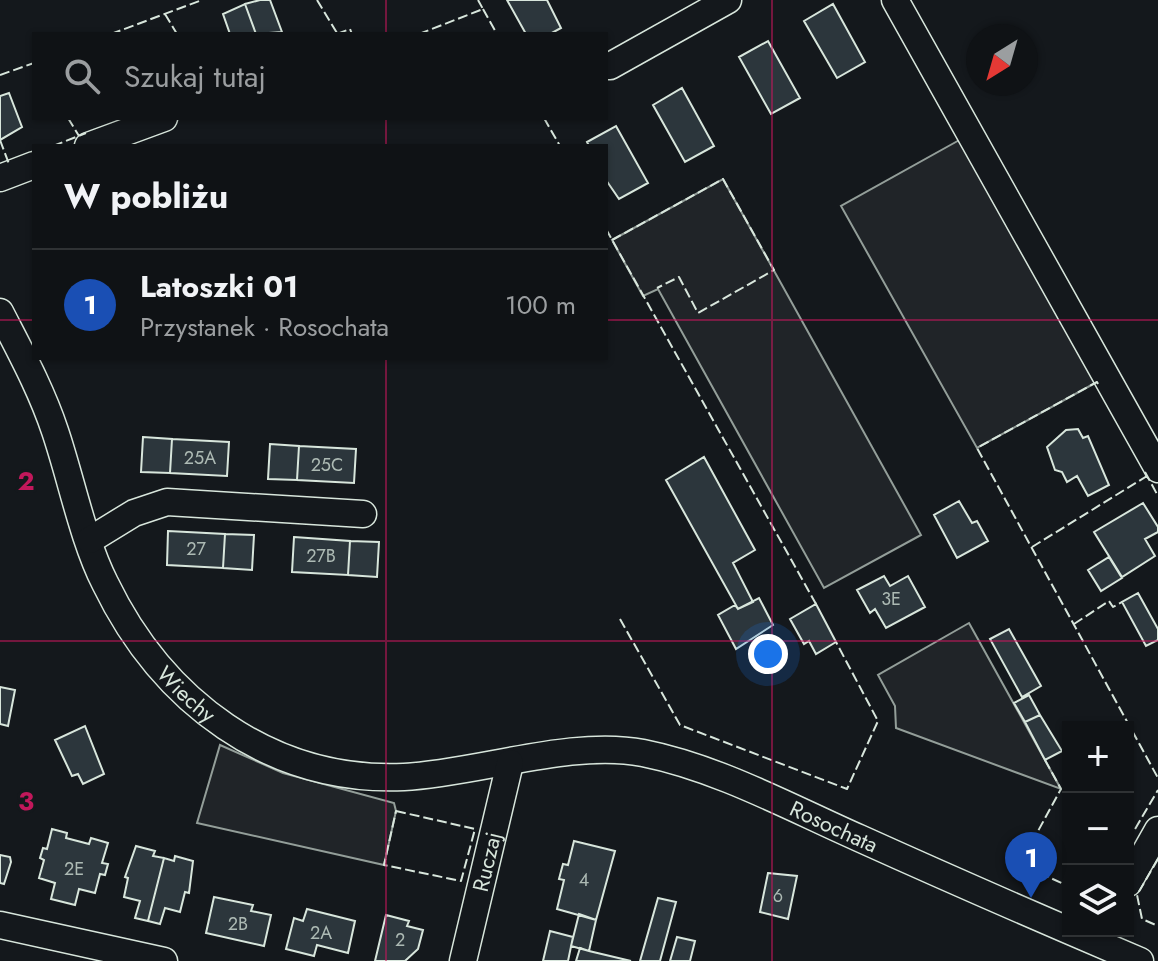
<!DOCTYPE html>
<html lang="pl">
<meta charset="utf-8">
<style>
body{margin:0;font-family:Jost,sans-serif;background:#1d2022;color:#f1f3f6}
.controls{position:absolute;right:24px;bottom:24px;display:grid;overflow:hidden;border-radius:0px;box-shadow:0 2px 6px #0004}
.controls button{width:72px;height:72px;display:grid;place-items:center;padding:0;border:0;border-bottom:2px solid #2f3234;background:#0f1215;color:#f1f3f6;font:40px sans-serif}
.compass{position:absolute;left:966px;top:24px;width:72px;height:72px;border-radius:50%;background:#0f1215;box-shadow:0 2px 6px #0004;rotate:217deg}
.you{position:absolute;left:768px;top:654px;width:28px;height:28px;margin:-20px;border:6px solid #fff;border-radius:50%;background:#1a73e8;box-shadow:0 0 0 12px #1a73e833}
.badge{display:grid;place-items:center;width:52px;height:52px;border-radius:50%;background:#2563eb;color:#fff;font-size:26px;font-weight:700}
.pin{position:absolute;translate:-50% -66px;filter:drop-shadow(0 2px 4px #0008)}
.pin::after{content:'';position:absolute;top:42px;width:28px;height:24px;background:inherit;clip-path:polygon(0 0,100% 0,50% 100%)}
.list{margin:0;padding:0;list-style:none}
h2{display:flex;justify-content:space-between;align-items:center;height:104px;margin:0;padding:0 32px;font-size:34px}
h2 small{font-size:26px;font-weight:400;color:#9b9ea0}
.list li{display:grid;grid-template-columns:52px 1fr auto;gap:24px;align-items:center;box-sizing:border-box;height:112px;padding:0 32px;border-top:2px solid #2f3234}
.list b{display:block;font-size:30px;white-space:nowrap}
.list p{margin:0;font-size:26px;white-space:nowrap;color:#9b9ea0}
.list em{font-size:26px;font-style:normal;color:#9b9ea0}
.icon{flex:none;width:44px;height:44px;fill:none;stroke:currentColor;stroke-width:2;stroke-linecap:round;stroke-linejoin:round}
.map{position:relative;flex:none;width:1158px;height:961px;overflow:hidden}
.search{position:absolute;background:#0f1215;box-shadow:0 2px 6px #0004;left:32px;top:32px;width:576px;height:88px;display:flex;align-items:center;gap:20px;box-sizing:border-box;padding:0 28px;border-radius:0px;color:#9b9ea0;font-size:30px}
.panel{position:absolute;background:#0f1215;box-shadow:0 2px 6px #0004;left:32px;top:144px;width:576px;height:216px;border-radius:0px}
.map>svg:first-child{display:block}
.green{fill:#202428;stroke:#939e99;stroke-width:2}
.building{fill:#2c363c;stroke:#d8e6dc;stroke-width:2}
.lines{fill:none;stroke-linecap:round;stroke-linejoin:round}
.minor-casing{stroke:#d8e6dc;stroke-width:29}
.minor{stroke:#14181c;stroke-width:26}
.fence{stroke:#d8e6dc;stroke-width:2;stroke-dasharray:10 4;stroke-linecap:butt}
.grid{fill:none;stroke:#c2185b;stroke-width:2;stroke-opacity:0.55}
.labels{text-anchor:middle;stroke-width:6;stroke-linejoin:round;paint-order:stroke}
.number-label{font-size:18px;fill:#adbab4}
.street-label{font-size:22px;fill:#d8e6dc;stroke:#14181c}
.grid-label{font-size:26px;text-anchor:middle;font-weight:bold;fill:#c2185b;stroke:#14181c;stroke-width:6;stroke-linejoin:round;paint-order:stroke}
</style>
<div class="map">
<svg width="1158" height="961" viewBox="0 0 1158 961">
<rect width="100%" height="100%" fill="#14181c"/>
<path class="green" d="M963,138L1097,382L977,448L841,206Z
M723,179L921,535L824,588L658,289L643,296L612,240Z
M969,623L1061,789L896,728L895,706L878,675Z
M220,745L283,773L394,803L396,811L384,865L197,823Z"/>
<path class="building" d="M260,0H270L282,32L256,34L245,4Z
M507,0H547L561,28L550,34H526Z
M245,4L256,34H230L223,14Z
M833,4L865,62L837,78L804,21Z
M768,41L800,98L771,114L739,57Z
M682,88L714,146L685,162L653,105Z
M9,93L22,127L0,140V96Z
M616,126L648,183L619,199L606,180V146H589L587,142Z
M1078,429L1083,438L1088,436L1109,485L1088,496L1077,476L1067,482L1062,472L1055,470L1047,447L1066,430Z
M143,437L172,439L170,473L141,472Z
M172,439L229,442L227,476L170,473Z
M270,444L299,446L297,480L268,479Z
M299,446L356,449L354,483L297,480Z
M704,457L755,550L733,563L753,602L738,609L666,480Z
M959,501L972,523L977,521L988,541L957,558L934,515Z
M1143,503L1158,527V532L1145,539L1155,556L1122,577L1094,532Z
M168,531L225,534L223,568L167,565Z
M225,534L254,535L252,570L223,568Z
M294,537L350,541L348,575L292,572Z
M350,541L379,542L377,577L348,575Z
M1109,557L1122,578L1101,591L1088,570Z
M884,576L890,586L908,576L925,607L886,628L875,609L870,613L857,590Z
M1138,593L1158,629V640L1146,646L1122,602Z
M759,598L773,625L736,649L718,615L735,605L738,609Z
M816,604L836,642L816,654L809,641L804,644L790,619Z
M1009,629L1041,686L1022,697L990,639Z
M0,687L15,690L8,726L0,724Z
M1029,695L1040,715L1025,722L1014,703Z
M1040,715L1062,751L1045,760L1025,722Z
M85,726L104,774L83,784L78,774L72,776L55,740Z
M52,829L67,833L66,838L89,844L91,838L108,843L102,863L108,864L105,875L100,874L95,893L79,889L75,905L51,899L55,883L39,878L44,860L40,858L43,848L47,849Z
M574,841L615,851L596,920L557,909L564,880L559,879L563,864L568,865Z
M136,846L155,851L153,856L164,858L148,921L135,918L140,901L124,897L128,878L125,877Z
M0,855L10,857L11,862L4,884L0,883Z
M175,856L193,861L189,893L185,892L180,912L165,908L160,924L148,921L164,858L174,861Z
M768,873L797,876L788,919L760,912Z
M214,897L253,905L251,911L271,915L264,946L206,933Z
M658,898L676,902L673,913L660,961H640Z
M307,909L355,921L348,953L317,945L314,956L286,949L294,918L303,921Z
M579,914L596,920L589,951L571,946Z
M386,915L409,921L407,926L423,930L418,949L405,961H375Z
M550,931L573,937L568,961H543Z
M677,937L695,941L690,961H670Z
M580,948L589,951L631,961H576Z"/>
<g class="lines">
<g class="minor-casing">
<g id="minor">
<path d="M895,0L1158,469"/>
<path d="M610,66L728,0"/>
<path d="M88,146L164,118"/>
<path d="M0,178L34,165"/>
<path id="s1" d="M0,312C20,351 41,389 55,431C71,478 83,540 105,583C162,701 270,783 404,777C478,773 572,739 643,753C718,768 789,807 859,838C952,880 1046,921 1140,961"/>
<path d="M90,540L134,513L167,502L363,514"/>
<path d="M1128,883L1158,830"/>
<path d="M0,925L164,961"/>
<path id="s2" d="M463,961L510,763"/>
</g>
</g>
<use href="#minor" class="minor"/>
<path class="fence" d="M317,0L337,33
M483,9L497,34
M165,14L177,34
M111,34L202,0
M337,34L350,29L352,34
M419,34L483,9L478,0
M0,75L34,63
M68,118L79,136
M544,118L560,146
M0,140L9,164
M53,146L86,133
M606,229L816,604
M612,240L723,179L774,270L698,313L679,277L657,288
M1098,384L1097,382L977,448L1158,778
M1145,472L1158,496
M1032,547L1147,476
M620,619L680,725L847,789L878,721L836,642
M1074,624L1109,601L1113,607L1122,602
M1045,760L1061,789L1020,864L1068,886
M396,811L475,829L461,881L384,865Z
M1128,841L1158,790
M1158,859L1137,895L1142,919L1158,926"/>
</g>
<path class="grid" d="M386,0V34M772,0V961M386,118V146M0,320H34M606,320H1158M386,358V961M0,641H1158"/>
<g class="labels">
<g class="number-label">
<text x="200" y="464">25A</text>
<text x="327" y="471">25C</text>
<text x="196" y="555">27</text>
<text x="321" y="562">27B</text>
<text x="891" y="605">3E</text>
<text x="74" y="875">2E</text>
<text x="584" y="886">4</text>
<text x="778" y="902">6</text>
<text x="238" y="930">2B</text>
<text x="321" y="939">2A</text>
<text x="400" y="946">2</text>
</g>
<g class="street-label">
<text dy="8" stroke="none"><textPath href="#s1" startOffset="430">Wiechy</textPath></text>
<text dy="8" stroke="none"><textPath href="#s1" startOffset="1116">Rosochata</textPath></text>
<text dy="8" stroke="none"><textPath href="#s2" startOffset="102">Ruczaj</textPath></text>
</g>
</g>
<g class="grid-label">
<text x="26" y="490">2</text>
<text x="26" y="810">3</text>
</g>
</svg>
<div class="controls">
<button>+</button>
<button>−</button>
<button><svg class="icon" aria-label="layers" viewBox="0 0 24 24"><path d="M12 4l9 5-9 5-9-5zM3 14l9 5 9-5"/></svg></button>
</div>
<svg class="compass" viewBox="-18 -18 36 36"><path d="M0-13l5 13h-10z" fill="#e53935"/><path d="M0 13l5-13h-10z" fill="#9b9ea0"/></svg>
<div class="you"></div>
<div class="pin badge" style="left:1031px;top:898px;background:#1a4fb4">1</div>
<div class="search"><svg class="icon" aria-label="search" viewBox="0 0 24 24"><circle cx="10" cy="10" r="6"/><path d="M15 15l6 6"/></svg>Szukaj tutaj</div>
<section class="panel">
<h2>W pobliżu<small></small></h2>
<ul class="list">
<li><span class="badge" style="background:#1a4fb4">1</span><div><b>Latoszki 01</b><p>Przystanek · Rosochata</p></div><em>100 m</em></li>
</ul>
</section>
</div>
